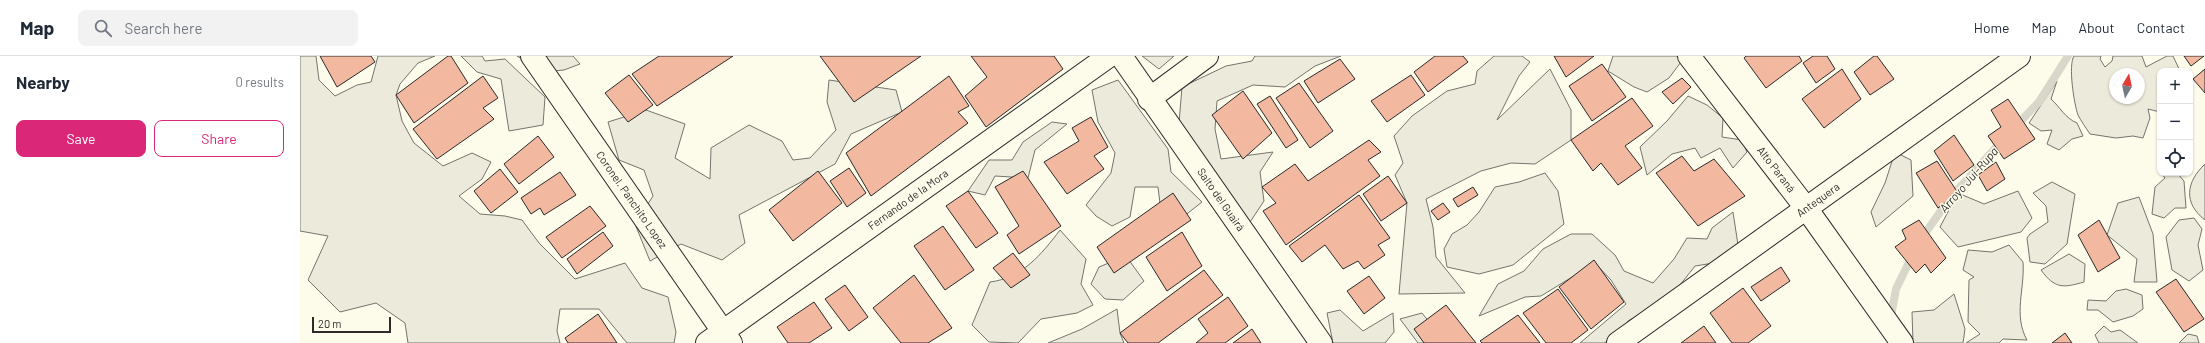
<!DOCTYPE html>
<meta charset="utf-8">
<style>
body{margin:0;font-family:Barlow,sans-serif;background:#f2f2f3;color:#1f2937}
.controls{position:absolute;right:12px;top:12px;display:grid;overflow:hidden;border-radius:8px;box-shadow:0 1px 3px #0004}
.controls button{width:36px;height:36px;display:grid;place-items:center;padding:0;border:0;border-bottom:1px solid #e0e1e3;background:#fff;color:#1f2937;font:20px sans-serif}
.compass{position:absolute;left:1809px;top:12px;width:36px;height:36px;border-radius:50%;background:#fff;box-shadow:0 1px 3px #0004;rotate:9deg}
.scale{position:absolute;left:12px;bottom:10px;width:79px;box-sizing:border-box;padding-left:4px;border:2px solid #2b2b2b;border-top:0;font-size:11px;line-height:14px;white-space:nowrap;color:#2b2b2b;-webkit-text-stroke:3px #fdfbea;paint-order:stroke}
.list{margin:0;padding:0;list-style:none}
h2{display:flex;justify-content:space-between;align-items:center;height:52px;margin:0;padding:0 16px;font-size:17px}
h2 small{font-size:13px;font-weight:400;color:#747a83}
.actions{display:flex;gap:8px;padding:12px 16px}
.actions a{flex:1;padding:9px 0;border:1px solid #db2777;border-radius:8px;text-align:center;font-size:14px;color:#db2777}
.actions .main{background:#db2777;color:#fff}
.icon{flex:none;width:22px;height:22px;fill:none;stroke:currentColor;stroke-width:2;stroke-linecap:round;stroke-linejoin:round}
.map{position:relative;flex:none;width:1905px;height:287px;overflow:hidden}
header{display:flex;align-items:center;gap:24px;box-sizing:border-box;height:56px;padding:0 20px;background:#fff;border-bottom:1px solid #e0e1e3}
header strong{font-size:19px}
nav{display:flex;gap:22px;margin-inline-start:auto;font-size:14px}
.search{width:280px;height:36px;background:#f2f2f3;display:flex;align-items:center;gap:10px;box-sizing:border-box;padding:0 14px;border-radius:8px;color:#747a83;font-size:15px}
main{display:flex}
aside{flex:1;background:#fff}
.map>svg:first-child{display:block}
.green{fill:#ecebdb;stroke:#74746e;fill-rule:evenodd}
.lines{fill:none;stroke-linecap:round;stroke-linejoin:round}
.stream{stroke:#d8d7c9;stroke-width:8}
.building{fill:#f2b8a0;stroke:#2b2b2b}
.minor-casing{stroke:#2b2b2b;stroke-width:24}
.minor{stroke:#fdfbea;stroke-width:22}
.labels{text-anchor:middle;stroke-width:3;stroke-linejoin:round;paint-order:stroke}
.street-label{font-size:11px;fill:#2b2b2b;stroke:#fdfbea}
.water-label{font-size:12px;font-style:italic;fill:#2b2b2b;stroke:#fdfbea}
</style>
<header>
<strong>Map</strong>
<div class="search"><svg class="icon" aria-label="search" viewBox="0 0 24 24"><circle cx="10" cy="10" r="6"/><path d="M15 15l6 6"/></svg>Search here</div>
<nav><a>Home</a><a>Map</a><a>About</a><a>Contact</a></nav>
</header>
<main>
<aside>
<h2>Nearby<small>0 results</small></h2>
<ul class="list">
</ul>
<div class="actions"><a class="main">Save</a><a>Share</a></div>
</aside>
<div class="map">
<svg width="1905" height="287" viewBox="0 0 1905 287">
<rect width="100%" height="100%" fill="#fdfbea"/>
<path class="green" d="M0,0H16L19,24L35,40L57,29L71,26L78,0H135L118,7L100,28L96,39L102,65L114,87L143,110L172,97L191,106L182,123L159,140L180,158L205,160L222,164L239,187L275,223L325,207L342,232L368,241L376,276L374,287H327L299,253H260L257,275L260,287H108L105,267L76,247L40,256L8,224L28,180L0,175Z
M161,0H182L185,5L205,3L245,41L243,69L209,75L201,23L177,16Z
M217,0H273L280,8L264,14L243,16Z
M842,0H874L859,13Z
M955,0H1041L1015,10L985,31L953,29L917,45L915,73L921,103L973,96L960,116L964,145L950,166L879,67L882,31L926,10L952,5Z
M1194,0H1222L1230,6L1219,20L1197,64L1250,13L1271,54V84L1235,108L1211,107L1181,115L1126,143L1133,171L1136,201L1165,237L1099,238L1107,147L1095,119L1103,107L1094,80L1112,60L1147,35L1175,28L1177,15Z
M1313,0H1377L1381,6L1369,22L1347,36L1334,31L1308,15Z
M1774,0H1801L1800,3L1805,11L1812,5L1813,0H1842L1846,11L1867,0H1873L1880,15H1860V56L1848,53L1850,62L1843,82L1833,80L1816,82L1790,78C1786,72 1781,65 1778,59C1774,48 1768,9 1774,0ZM1815,18H1839V42H1815Z
M529,24L596,34L602,56L551,78L535,108L439,159L445,187L422,204L381,188L350,205L335,168L353,140L344,114L319,104L308,66L346,54L385,68L375,102L410,123L411,92L449,69L482,85L493,104L510,102L536,74L527,46Z
M818,24L868,93L871,116L902,146L878,165L861,156L858,131H835L830,161L812,170L796,160L786,149L811,117L815,97L798,66L792,34Z
M1757,25L1751,43C1760,51 1765,62 1777,67L1783,80L1772,83L1759,94L1747,88L1752,74L1741,75L1729,67Z
M1388,40L1407,49L1423,62L1422,81L1442,84L1447,96L1433,112L1420,92L1401,102L1395,92L1372,98L1347,119L1340,91L1367,65Z
M752,66L767,68L735,94L728,122L695,120L685,139L668,135L689,104H712L723,86Z
M1595,96L1611,104L1613,140L1576,171L1571,156L1585,127Z
M1905,108V164C1883,147 1886,126 1905,108Z
M1245,117L1258,135L1264,168L1213,209L1179,218L1147,211L1144,193L1152,178L1167,169L1179,156L1195,131L1219,126Z
M1861,117H1877L1884,125L1886,152H1875L1864,162L1852,158L1855,131L1865,122Z
M1752,126L1775,138L1767,188L1745,208L1730,206L1727,182L1730,178L1748,166L1746,150L1733,137Z
M1718,135L1732,162L1721,176L1658,191L1640,171L1658,137L1684,148Z
M1839,141L1853,178L1857,226H1834L1837,203L1807,179L1818,147Z
M1433,156L1438,189L1420,206L1395,210L1380,229L1356,249L1328,265L1320,280L1304,287H1280L1326,248L1311,224L1295,207L1241,240L1225,241L1179,260L1198,228L1224,215L1243,193L1271,178H1292L1315,199L1324,215L1353,227L1374,203L1387,182L1407,183L1412,172Z
M1894,162L1902,173L1898,189L1903,214L1889,225L1872,214L1866,181L1879,164Z
M760,174L786,203L781,228L793,249L777,257L741,263L718,287L689,286L672,269L690,226C722,222 741,199 760,174Z
M1709,189L1723,206C1725,233 1713,259 1727,284L1703,283L1699,287H1666L1680,278L1668,266L1669,224L1674,221L1663,214L1668,194L1692,196Z
M1769,198L1785,208L1784,226C1763,232 1755,233 1741,214Z
M826,200L844,225L823,244L805,243L791,228L799,211Z
M1826,233L1842,239L1843,253L1833,260L1813,266L1798,254H1787L1788,244L1806,245L1816,235Z
M1654,238L1665,273L1663,287H1613L1612,256L1634,254Z
M817,253L820,277L824,287H748L782,273Z
M1040,254L1063,275L1093,257L1094,276L1085,287H1033L1027,257Z
M1122,257L1139,278L1141,287H1118L1100,263Z
M1804,270L1811,276L1820,274L1838,287H1799L1795,279Z
M1888,278L1897,280L1899,287H1879Z"/>
<g class="lines">
<path class="stream" d="M1715,71L1739,46L1768,0
M1621,183L1650,142L1703,84
M1591,260L1596,233L1613,198"/>
</g>
<path class="building" d="M20,0H71L75,6L37,31Z
M148,0H151L168,27L114,67L96,39Z
M359,0H433L357,50L332,18Z
M520,0H621L554,46Z
M671,0H754L763,13L686,71L665,40L687,21Z
M1135,0H1163L1168,6L1128,36L1114,16Z
M1254,0H1294L1266,21Z
M1446,0H1499L1502,5L1466,32L1444,2Z
M1513,0H1527L1535,13L1516,27L1503,7Z
M1574,0H1577L1594,23L1570,39L1554,16Z
M1884,0H1904L1891,10Z
M1040,3L1055,23L1018,47L1004,25Z
M1302,8L1326,41L1292,65L1269,30Z
M1542,13L1561,43L1524,72L1502,43Z
M1905,13V37L1893,23Z
M329,19L353,49L328,66L305,37Z
M1111,19L1125,39L1087,66L1071,45Z
M183,20L198,42L183,52L194,63L137,103L113,73Z
M649,20L669,50L658,56L668,67L571,140L546,97Z
M1382,22L1391,31L1373,48L1362,36Z
M999,27L1033,75L1010,92L976,42Z
M943,35L972,77L943,103L912,59Z
M970,40L998,84L986,92L957,48Z
M1332,42L1353,70L1325,90L1342,112L1318,129L1301,107L1293,115L1271,84Z
M1708,43L1735,83L1704,103L1688,80L1701,71L1691,54Z
M791,61L808,91L794,100L804,113L767,138L744,106L779,85L772,72Z
M1654,79L1674,109L1653,125L1634,95Z
M238,80L254,101L219,128L204,108Z
M1069,84L1081,96L1068,104L1080,120L986,189L963,155L976,147L962,131L995,108L1008,125Z
M1382,100L1394,115L1414,103L1445,140L1398,170L1356,117Z
M1637,105L1658,137L1638,152L1616,117Z
M1696,106L1705,123L1687,135L1678,119Z
M549,112L566,137L547,151L530,125Z
M200,113L218,136L191,157L174,135Z
M518,115L542,147L493,185L469,154Z
M723,115L761,170L719,198L707,179L719,170L695,131Z
M260,116L276,139L244,159L240,152L231,158L221,142Z
M1088,120L1107,147L1081,165L1063,138Z
M1173,131L1178,139L1158,151L1153,143Z
M668,135L698,177L676,192L646,150Z
M873,137L891,164L814,217L797,191Z
M1059,139L1090,182L1078,189L1085,199L1064,213L1058,205L1043,213L1025,189L1002,206L989,190Z
M1143,147L1150,156L1138,164L1131,155Z
M290,150L306,170L262,202L246,181Z
M1619,164L1646,202L1631,217L1625,208L1616,217L1595,191L1606,183L1602,174Z
M1799,164L1820,202L1798,216L1778,179Z
M643,170L674,214L645,234L614,190Z
M303,176L313,190L277,218L267,203Z
M882,176L902,210L867,235L846,201Z
M713,197L730,219L711,232L693,212Z
M1294,204L1324,246L1291,273L1259,231Z
M1481,211L1490,225L1461,245L1451,231Z
M904,214L923,239L858,287H828L820,277Z
M614,219L652,272L628,287H601L573,252Z
M1069,220L1085,242L1064,258L1047,235Z
M1876,223L1904,263L1884,276L1856,236Z
M545,229L568,261L549,275L525,243Z
M1443,232L1471,270L1448,287H1432L1410,257Z
M1258,233L1288,274L1271,287H1246L1223,257Z
M928,241L948,270L925,287H896L908,277L898,263Z
M514,246L532,272L509,287H488L477,271Z
M1146,249L1176,287H1124L1114,273Z
M298,258L317,287H268L265,282Z
M1218,259L1240,287H1182L1180,285Z
M1404,270L1416,287H1381Z
M952,273L961,287H933Z
M1765,277L1772,287H1752Z"/>
<g class="lines">
<g class="minor-casing">
<g id="minor">
<path id="s1" d="M232,0L431,287"/>
<path id="s2" d="M821,0L1021,287"/>
<path id="s3" d="M1389,0L1506,152L1602,287"/>
<path d="M849,43L907,0"/>
<path id="s4" d="M407,287L809,0"/>
<path id="s5" d="M1318,287L1719,0"/>
</g>
</g>
<use href="#minor" class="minor"/>
</g>
<g class="labels">
<g class="street-label">
<text dy="4" stroke="none"><textPath href="#s3" startOffset="143">Alto Paraná</textPath></text>
<text dy="4" stroke="none"><textPath href="#s1" startOffset="175">Coronel. Panchito Lopez</textPath></text>
<text dy="4" stroke="none"><textPath href="#s4" startOffset="247">Fernando de la Mora</textPath></text>
<text dy="4" stroke="none"><textPath href="#s5" startOffset="246">Antequera</textPath></text>
<text dy="4" stroke="none"><textPath href="#s2" startOffset="175">Salto del Guairá</textPath></text>
</g>
<g class="water-label">
<text transform="translate(1669 124) rotate(-49)" y="4">Arroyo Jui-Rupa</text>
</g>
</g>
</svg>
<div class="controls">
<button>+</button>
<button>−</button>
<button><svg class="icon" aria-label="locate" viewBox="0 0 24 24"><circle cx="12" cy="12" r="6"/><path d="M12 2v4M12 18v4M2 12h4M18 12h4"/></svg></button>
</div>
<svg class="compass" viewBox="-18 -18 36 36"><path d="M0-13l5 13h-10z" fill="#e53935"/><path d="M0 13l5-13h-10z" fill="#747a83"/></svg>
<div class="scale">20 m</div>
</div>
</main>
